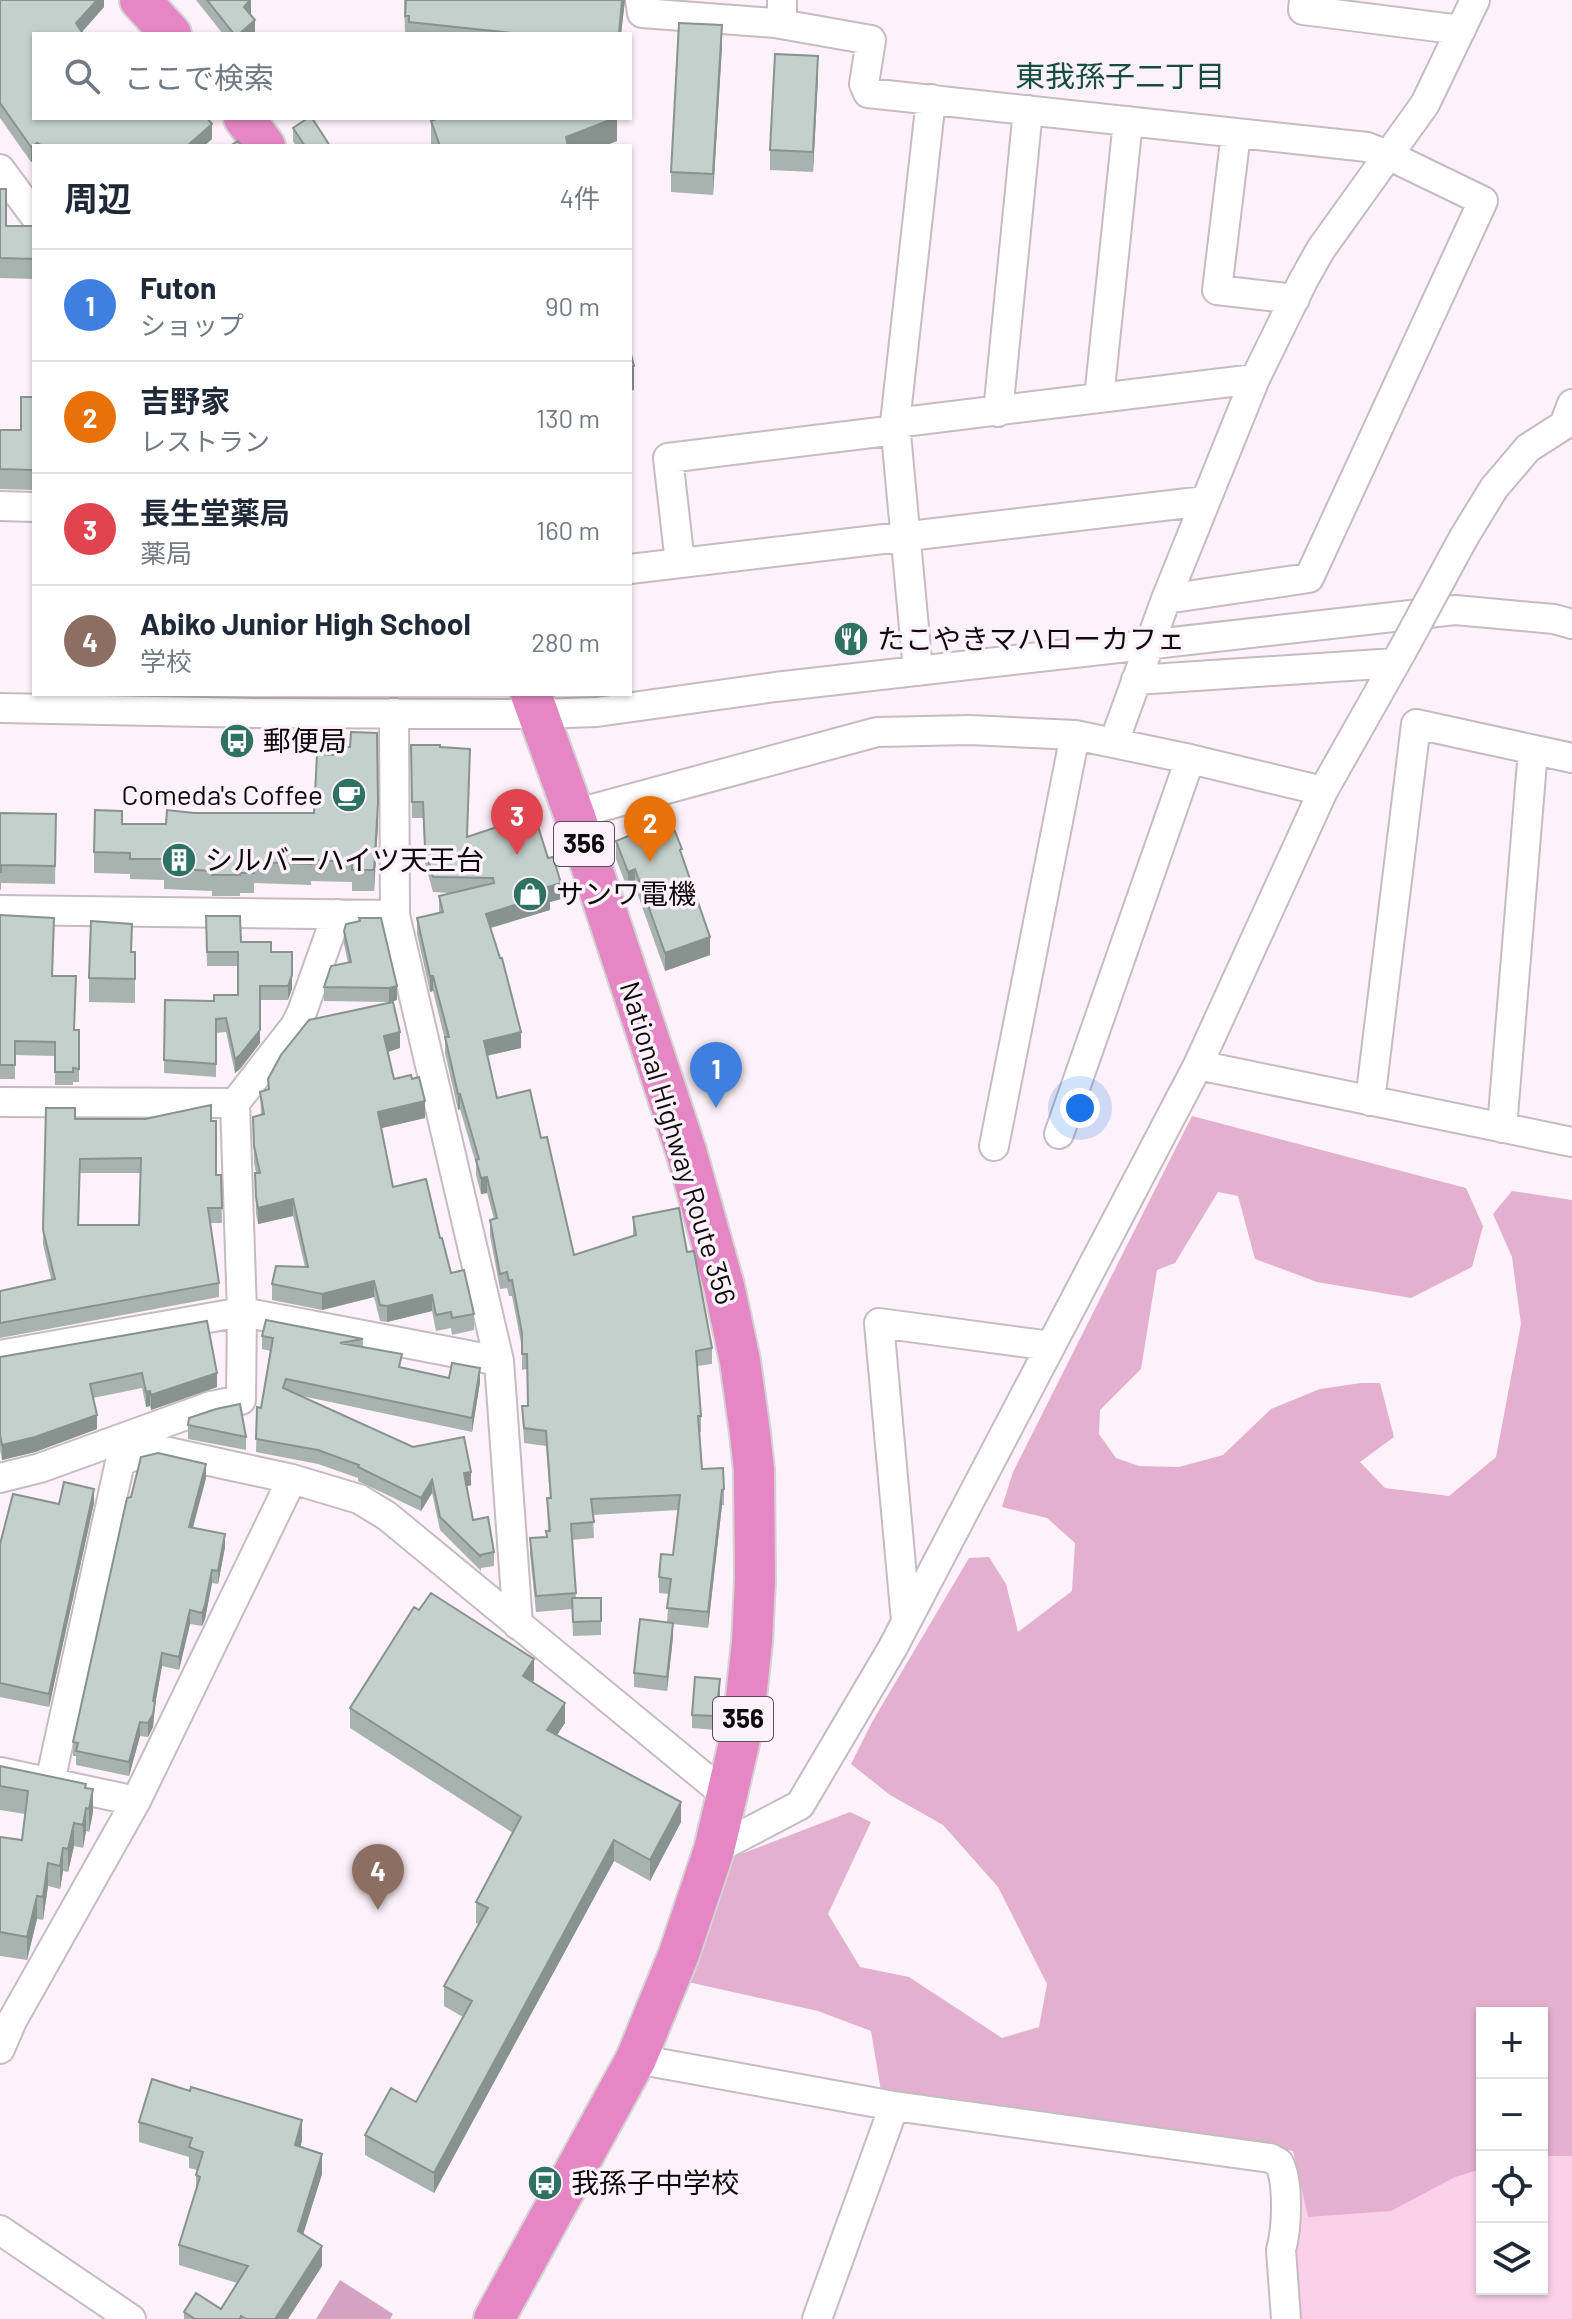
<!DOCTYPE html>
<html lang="ja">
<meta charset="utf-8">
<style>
body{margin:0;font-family:Barlow,"Noto Sans JP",sans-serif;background:#f2f2f3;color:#1f2937}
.controls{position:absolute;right:24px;bottom:24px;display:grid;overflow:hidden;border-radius:0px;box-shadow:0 2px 6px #0004}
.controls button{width:72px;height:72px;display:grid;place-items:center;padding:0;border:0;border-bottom:2px solid #e0e1e3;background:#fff;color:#1f2937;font:40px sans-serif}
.you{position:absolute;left:1080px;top:1108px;width:28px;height:28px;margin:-20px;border:6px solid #fff;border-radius:50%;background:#1a73e8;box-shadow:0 0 0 12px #1a73e833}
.badge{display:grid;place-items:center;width:52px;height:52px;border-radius:50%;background:#ea580c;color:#fff;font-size:26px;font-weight:700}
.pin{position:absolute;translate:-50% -66px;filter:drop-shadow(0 2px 4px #0008)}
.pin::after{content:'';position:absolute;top:42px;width:28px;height:24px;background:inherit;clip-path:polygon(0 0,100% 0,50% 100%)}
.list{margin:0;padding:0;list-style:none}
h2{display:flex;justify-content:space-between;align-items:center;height:104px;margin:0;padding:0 32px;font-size:34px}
h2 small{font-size:26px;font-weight:400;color:#747a83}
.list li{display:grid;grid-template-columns:52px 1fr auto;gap:24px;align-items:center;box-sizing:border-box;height:112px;padding:0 32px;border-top:2px solid #e0e1e3}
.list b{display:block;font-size:30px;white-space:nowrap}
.list p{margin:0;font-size:26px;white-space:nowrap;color:#747a83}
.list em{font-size:26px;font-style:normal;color:#747a83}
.icon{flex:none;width:44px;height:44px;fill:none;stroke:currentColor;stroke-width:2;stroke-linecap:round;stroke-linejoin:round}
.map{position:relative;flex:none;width:1572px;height:2319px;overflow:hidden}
.search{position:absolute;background:#fff;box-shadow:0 2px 6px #0004;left:32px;top:32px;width:600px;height:88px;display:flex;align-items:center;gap:20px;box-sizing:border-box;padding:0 28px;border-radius:0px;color:#747a83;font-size:30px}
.panel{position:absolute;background:#fff;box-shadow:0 2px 6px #0004;left:32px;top:144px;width:600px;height:552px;border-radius:0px}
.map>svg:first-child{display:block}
.green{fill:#fbd1ea}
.forest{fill:#e3b0cf}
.water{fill:#d5a3c2}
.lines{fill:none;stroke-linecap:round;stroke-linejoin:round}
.minor-casing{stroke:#c6bbc1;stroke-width:32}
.highway-casing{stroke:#d4d3d3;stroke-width:44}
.minor{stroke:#fff;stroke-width:28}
.highway{stroke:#e687c5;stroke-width:40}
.minor-bridge-casing{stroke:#c6bbc1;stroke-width:32;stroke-linecap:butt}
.minor-bridge{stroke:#fff;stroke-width:28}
.wall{fill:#a8b3af;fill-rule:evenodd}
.shaded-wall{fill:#88928f}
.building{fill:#c3d0cc;stroke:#88928f;stroke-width:2;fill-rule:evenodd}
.labels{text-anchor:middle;stroke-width:7;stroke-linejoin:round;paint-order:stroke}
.shield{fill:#fdf2f9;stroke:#565053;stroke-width:2}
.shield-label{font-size:26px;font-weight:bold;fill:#0e0a0c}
.poi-label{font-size:28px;fill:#0e0a0c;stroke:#fdf2f9;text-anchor:start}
.street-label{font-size:28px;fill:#0e0a0c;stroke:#fdf2f9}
.neighbourhood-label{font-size:30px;fill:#154c41;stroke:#fdf2f9}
</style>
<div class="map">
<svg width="1572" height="2319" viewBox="0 0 1572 2319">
<rect width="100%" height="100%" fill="#fdf2f9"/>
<path class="green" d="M1542,2119L1572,2121V2319H1296L1291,2169L1402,2155L1482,2124V2289H1542Z"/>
<path class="forest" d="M1192,1116L1466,1188L1483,1226L1472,1267L1411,1298L1317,1282L1255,1259L1238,1196L1218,1192L1175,1263L1157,1270L1141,1369L1100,1410L1099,1434L1116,1458L1139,1466L1179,1467L1223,1455L1271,1409L1320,1389L1361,1383H1380L1394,1437L1360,1462L1385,1488L1449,1496L1496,1457L1521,1324L1512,1257L1493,1214L1512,1191L1572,1200V2156H1542V2013H1482V2169L1455,2177L1391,2211L1308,2217L1293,2151L1145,2126L881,2091L871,2031L818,2011L688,1982L728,1859L850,1812L871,1822L828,1914L860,1967L909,1977L1002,2038L1039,2027L1047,1984L998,1887L943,1825L890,1795L851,1764L872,1722L969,1558L989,1557L1006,1584L1018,1632L1072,1591L1075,1543L1047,1518L1002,1507L1013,1472Z"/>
<path class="water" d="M340,2280L393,2314L390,2319H316Z"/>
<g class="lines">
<g class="minor-casing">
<path id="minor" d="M640,0L642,13L775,23L871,40L864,84L868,93L1367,147L1390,156L1483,201L1309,578L1166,599
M1304,0L1303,10L1461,30
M782,24V0
M1236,133L1217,290L1295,299
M0,169L34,215
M1099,398L1128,121
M998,412L1028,110
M895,423L1255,379
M0,506L34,507
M1464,537L1494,488L1528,448L1564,425L1572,404
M680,563L668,458L896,430
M630,569L1205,501
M918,671L895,423L931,99
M1136,680L1395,663
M0,708L257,713L538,714L597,712L775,687L1455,610L1554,619L1572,624
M394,713L395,915L499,1361L518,1625
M1114,742L1166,599L1255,379L1303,281L1321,249L1425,104L1475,0
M574,814L877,732L970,730L1075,735L1190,759
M0,910L395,915
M1198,1065L1572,1142
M1370,1101L1416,724L1572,758
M0,1102L235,1103L295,1026L302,1012L337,914
M1502,1128L1533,750
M1059,1134L1190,759L1323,791
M994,1146L1075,735
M0,1355L242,1312L499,1361
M0,1478L40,1468L211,1406L241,1400L242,1312L235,1103
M906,1621L879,1323L1051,1346
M0,1772L136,1801
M50,1782L120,1462L143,1451L159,1450L292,1479L359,1499L387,1516L727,1796
M714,1850L800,1805L892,1649L1198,1065L1323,791L1401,653
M0,2049L12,2021L136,1801L292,1479
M636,2059L894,2106L1270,2158L1279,2163C1289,2182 1287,2229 1281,2250L1286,2319
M0,2230L131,2319
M817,2319L894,2106"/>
</g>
<g class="highway-casing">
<path id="highway" d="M140,0L171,34
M244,118L265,146
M494,2319L636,2059L679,1954L714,1850L743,1726L752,1642L755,1580L754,1470L750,1433L740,1361L724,1286L686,1151L574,814L531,694"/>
</g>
<use href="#minor" class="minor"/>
<use href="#highway" class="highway"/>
<g class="minor-bridge-casing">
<path id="minor-bridge" d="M1401,653L1464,537"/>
</g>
<use href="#minor-bridge" class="minor-bridge"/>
</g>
<path class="wall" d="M0,0H104V7L82,32L34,34L212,139L204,146H34V160L31,162L0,118Z
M196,0H250V15L255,34H223Z
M404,0H625L621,34H405Z
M722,46L713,195L671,192V172Z
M818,77L813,172L770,170V150Z
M617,118V141L604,146H431V121Z
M293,128L330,146H296L293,141Z
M0,189L6,226H34V279L0,278Z
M34,397V490L0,489V430H21Z
M411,745L440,747L470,764L467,836L508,829L561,899L550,902V910L491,928L521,1048L487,1056L497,1098L541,1138L574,1255L633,1236V1217L687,1252L712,1348V1364L697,1366L701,1416V1432H699L702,1469L724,1489V1505H722L708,1628L673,1624V1637L667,1691L634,1687V1673L667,1622L669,1594L659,1593V1577L673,1555L678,1510L593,1515L594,1538L572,1540L576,1598H601V1635L573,1636L572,1609L536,1612L530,1554V1538L546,1537V1531H548L547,1498H550L546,1446L524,1443L522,1406H528L527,1369L522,1370V1348L512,1296H509L507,1288L500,1289L490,1236V1220L494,1219L487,1193L481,1194L476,1175V1164L460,1109L458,1110L445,1053V1040L433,991L430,992L417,934V918L439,913V896L450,893L433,892L425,863L423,818H412Z
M0,813L56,814L55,884L1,883V890H0Z
M194,813L378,824L374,891H352V882L311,881V885L254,883V893H240V896H212V891L164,889V880L130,879V874L94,873V852L122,824H166Z
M616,841L682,857L710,955L665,971L635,887L628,890L616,859Z
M0,915L53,976L75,1030H79V1082H73V1085H55V1056L15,1055V1079H0Z
M206,916L241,942L271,952L292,989L288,1000H260V1043L240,1069L235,1073L226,1032L216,1033V1077L164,1073L165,1000L214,1001L238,995V966H207Z
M359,918L397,1000L389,1002L324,1001V987L348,963L344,944V931L359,922Z
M132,952H135V1003L89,1002V978Z
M400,1048L388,1052L394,1079L425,1118L381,1128L393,1187L440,1238L451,1273L474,1314V1330L452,1335L451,1328L436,1331L432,1311L387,1322L380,1321L374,1297L322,1310L272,1300V1284L305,1267L293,1216L258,1224L256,1214L255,1173H256L254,1163L253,1117L261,1115L260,1092L268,1090V1079Z
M46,1108L75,1119L211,1121L216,1175H221L222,1223H210L219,1283V1297L0,1338V1291L51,1279L43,1244ZM80,1173H140L139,1225H79Z
M207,1321L217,1387L151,1410L150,1406L146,1407L142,1388L93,1398L97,1429L35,1452L2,1460L0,1450V1357Z
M262,1336L363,1339V1347L402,1368L449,1378L480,1382L472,1432L302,1396L471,1485L467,1486L473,1520L494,1552V1566L481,1568V1571L440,1530L432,1493L421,1511L358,1481V1478L318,1464L256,1452L257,1407L261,1408L270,1351L262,1349Z
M188,1425L246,1437V1450L188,1439Z
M206,1478L193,1528L225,1547L218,1584L212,1583L205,1619L202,1626L190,1624L179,1670L162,1666L155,1705L153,1727L148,1737L140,1736L129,1776L76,1765V1756H73V1742Z
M94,1503L49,1707L0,1697V1544L59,1504Z
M534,1680L532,1682L565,1723L557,1735L681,1822L650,1881L614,1861L434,2193L365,2155V2135L416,2102L463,2017L444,2006V1986L479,1924L476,1923V1902L513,1833L350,1728V1708Z
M720,1693L716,1730L692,1728V1715Z
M0,1766L86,1788L93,1812L89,1832L86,1831L83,1848L74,1846L68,1872L63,1871L60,1889L48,1886L43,1920L37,1919L27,1960L0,1956V1837L22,1840L25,1814L0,1810Z
M139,2122L302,2141L300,2147L322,2174L303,2234L322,2266L288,2319H184V2312L221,2309L237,2283L179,2265V2245L196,2191V2175L197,2170L189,2168V2157L139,2142Z"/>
<path class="shaded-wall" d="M97,0H104V7L80,34L76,23Z
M251,0V14L244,21V7Z
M622,0H625L621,34H619Z
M255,20V34H239Z
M722,25V46L713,195V174Z
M818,56V77L813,172V152Z
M614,118H617V141L604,146H566V137Z
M212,124V139L204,146H187Z
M37,143V146H34V160L31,162V147Z
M634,366V390L630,391V367Z
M378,803V824L374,891V870Z
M635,869V887L628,890V872Z
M561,883V899L550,902V910L486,929V914L548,887Z
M710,937V955L665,971V953Z
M292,975V989L288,1000V986Z
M430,976H433V991L430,992Z
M397,986V1000L389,1002V988Z
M260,1030V1043L240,1069L235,1073V1059Z
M400,1032V1048L384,1053V1036Z
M521,1032V1048L484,1056V1041Z
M458,1094H460V1109L458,1110Z
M425,1101V1118L378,1129V1112Z
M487,1177V1193L481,1194V1178Z
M293,1199V1216L258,1224V1208Z
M374,1281V1297L322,1310V1294Z
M432,1295V1311L387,1322V1306Z
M480,1368V1382L472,1432V1418Z
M217,1373V1387L151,1410V1395Z
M150,1391V1406L146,1407V1392Z
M97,1415V1429L35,1452L2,1460V1445Z
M206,1464V1478L189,1541V1527Z
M471,1472V1485L464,1487V1473Z
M432,1480V1493L421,1511V1498Z
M94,1489V1503L49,1707V1694Z
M722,1490V1505L708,1628V1612Z
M225,1534V1547L218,1584V1571Z
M212,1570V1583L205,1619L202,1626V1613Z
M190,1610V1624L179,1670V1657Z
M673,1623V1637L667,1691V1677Z
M162,1653V1666L155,1705L153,1727L148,1737V1723Z
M534,1659V1680L523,1696V1676Z
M720,1679V1693L716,1730V1716Z
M565,1703V1723L547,1750V1730Z
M140,1722V1736L129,1776V1762Z
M93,1789V1812L89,1832V1809Z
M681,1802V1822L650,1881V1860Z
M86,1808V1831L83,1848V1825Z
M74,1823V1846L68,1872V1849Z
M614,1840V1861L434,2193V2173Z
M63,1848V1871L60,1889V1866Z
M48,1863V1886L43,1920V1897Z
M37,1896V1919L27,1960V1937Z
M302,2120V2141L295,2166V2145Z
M322,2154V2174L298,2251V2231Z
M322,2246V2266L288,2319H275Z"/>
<path class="building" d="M0,0H97L76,23L83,34H34V118H207L212,124L187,146H43L37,143L31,147L0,103Z
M207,0H250L244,7L255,20L239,34H234Z
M406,0H622L619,34H522L409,22V16H405Z
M679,23L722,25L713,174L671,172Z
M775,54L818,56L813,152L770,150Z
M308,118H312L330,146H305L293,128Z
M439,118H615L566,137L568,146H440L431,121Z
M238,141L242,146H230Z
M0,189H6V226H34V259L0,258Z
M630,350L634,366L630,367Z
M21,397H34V470L0,469V430H21Z
M351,732L377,733L378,803L374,870H352V862L311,860V864L254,862V873H240V875H212V871L164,868V859H130V853L94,852L95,810L122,811V824H166L167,810L194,813H314L317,754L335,755L336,747H350Z
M411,745H440V747L470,749L467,837L506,824L508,829L536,820L548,858L553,857L561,883L548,887L550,894L486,914L500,958H502L521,1032L484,1041L497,1098L530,1090L541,1138L547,1137L574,1255L636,1235L633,1217L679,1208L687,1252L694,1251L712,1348L696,1351L701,1416H698L702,1469L723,1468L724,1489L722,1490L708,1612L667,1608L671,1579L659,1577L661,1554L673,1555L680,1495L591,1499L594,1522L571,1524L576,1593L536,1596L530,1538L547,1537L546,1531H550L547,1498H551L546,1431L524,1428L522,1406H528L527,1354H522V1333L512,1280L509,1281L507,1272L500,1274L490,1220L497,1218L487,1177L481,1178L476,1160L479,1159L460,1094H458L445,1037H449L433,976H430L417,918L443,912L439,896L494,883L493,878L433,877L425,848L423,802H412Z
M0,813L56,814L55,866L1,865V872H0Z
M670,819L682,849L680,850L710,937L665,953L635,869L628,872L616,841Z
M0,915L54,918L52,976H76L74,1030H79V1069L73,1068V1072H55V1042L15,1041V1065H0Z
M206,916H240L241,942H271V952H292V975L288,986H260V1030L240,1055L235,1059L226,1018L216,1019V1064L164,1060L165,1000L214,1001V995H238V952H207Z
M359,918H381L397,986L389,988L324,987L331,966L351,962L344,931L346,924L360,921Z
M91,921L132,924L131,952H135V979L89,978Z
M393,1002L400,1032L384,1036L394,1079L411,1075L412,1079L419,1077L425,1101L378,1112L393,1187L426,1179L440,1238H442L451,1273L464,1270L474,1314L452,1318L451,1312L436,1315L432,1295L387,1306L380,1305L374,1281L322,1294L272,1284L276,1266L308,1267L293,1199L258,1208L256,1197L255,1173H260L254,1146L253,1117L264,1114L260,1092L269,1089L268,1079L281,1055L309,1020Z
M211,1105V1121H216V1175H221L222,1208H208L219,1283L0,1323V1291L55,1279L43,1230L46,1108H75V1119H145ZM141,1158L139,1225H78L80,1159Z
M266,1320L363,1339L340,1343L402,1354L399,1367L449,1378L452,1363L480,1368L472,1418L286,1379L283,1388L413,1447L464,1437L471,1472L464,1473L473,1520L488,1517L494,1552L480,1555L481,1557L440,1517L432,1480L421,1498L358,1467L359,1465L318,1450L256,1439L257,1407L261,1408L273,1338L262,1336Z
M207,1321L217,1373L151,1395L150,1391L146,1392L142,1373L90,1384L97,1415L35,1437L2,1445L0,1435V1357Z
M240,1404L246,1437L188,1425L189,1418L216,1409Z
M158,1453L206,1464L189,1527L225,1534L218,1571L212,1570L205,1605L202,1613L190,1610L179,1657L162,1653L153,1701L155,1702L153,1714L148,1723L140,1722L129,1762L76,1751L78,1743L73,1742L127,1498L131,1497L141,1457Z
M64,1482L94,1489L49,1694L0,1683V1544L13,1494L59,1504Z
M431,1593L534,1659L523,1676L565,1703L547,1730L681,1802L650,1860L614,1840L434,2173L365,2135L391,2088L416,2102L472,2001L444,1986L488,1908L476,1902L521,1817L350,1708L414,1607L419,1610Z
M572,1598H601V1621L573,1622Z
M640,1619L673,1623L667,1677L634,1673Z
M695,1677L720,1679L716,1716L692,1715Z
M0,1766L86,1784L85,1788L93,1789L89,1809L86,1808L83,1825L74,1823L68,1849L63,1848L60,1866L48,1863L43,1897L37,1896L27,1937L0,1932V1837L22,1840L28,1791L0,1786Z
M152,2079L190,2091L191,2087L302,2120L295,2145L322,2154L298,2231L322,2246L275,2319H246L241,2316L240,2319H195L184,2312L196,2293L221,2309L248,2266L179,2245L200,2177L196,2175L203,2152L189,2147L192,2138L139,2122Z"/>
<defs>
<g id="restaurant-disc" transform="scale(1.8)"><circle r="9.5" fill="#2f7263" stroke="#fdf2f9"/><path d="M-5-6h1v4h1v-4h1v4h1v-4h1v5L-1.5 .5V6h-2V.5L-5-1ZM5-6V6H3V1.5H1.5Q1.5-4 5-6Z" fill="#fff"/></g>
<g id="bus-disc" transform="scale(1.8)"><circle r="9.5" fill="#2f7263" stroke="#fdf2f9"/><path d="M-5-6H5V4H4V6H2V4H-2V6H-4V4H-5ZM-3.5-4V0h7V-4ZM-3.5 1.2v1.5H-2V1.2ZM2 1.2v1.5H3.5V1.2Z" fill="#fff"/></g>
<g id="cafe-disc" transform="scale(1.8)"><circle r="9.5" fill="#2f7263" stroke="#fdf2f9"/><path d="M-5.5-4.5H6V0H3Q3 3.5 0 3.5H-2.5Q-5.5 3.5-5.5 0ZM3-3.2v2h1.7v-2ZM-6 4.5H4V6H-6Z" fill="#fff"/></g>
<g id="building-disc" transform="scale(1.8)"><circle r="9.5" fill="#2f7263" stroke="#fdf2f9"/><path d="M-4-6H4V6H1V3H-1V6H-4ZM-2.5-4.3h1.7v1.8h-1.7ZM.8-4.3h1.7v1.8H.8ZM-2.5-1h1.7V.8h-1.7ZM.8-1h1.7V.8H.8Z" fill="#fff"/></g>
<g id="shop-disc" transform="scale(1.8)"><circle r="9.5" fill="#2f7263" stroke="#fdf2f9"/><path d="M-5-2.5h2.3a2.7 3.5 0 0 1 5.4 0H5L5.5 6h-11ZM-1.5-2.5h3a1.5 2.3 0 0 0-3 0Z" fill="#fff"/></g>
</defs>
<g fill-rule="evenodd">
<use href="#restaurant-disc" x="851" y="639"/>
<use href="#bus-disc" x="237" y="741"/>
<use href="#cafe-disc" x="349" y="795"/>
<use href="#building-disc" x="179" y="860"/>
<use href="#shop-disc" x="530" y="894"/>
<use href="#bus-disc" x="545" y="2183"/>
</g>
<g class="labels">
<g class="shield">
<rect x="554" y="822" width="60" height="44" rx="6"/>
<rect x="713" y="1697" width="60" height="44" rx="6"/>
</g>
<g class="shield-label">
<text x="584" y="853">356</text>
<text x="743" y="1728">356</text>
</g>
<g class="poi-label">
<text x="877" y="649">たこやきマハローカフェ</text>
<text x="263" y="751">郵便局</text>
<text x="323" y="805" text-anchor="end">Comeda's Coffee</text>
<text x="205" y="870">シルバーハイツ天王台</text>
<text x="556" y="904">サンワ電機</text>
<text x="571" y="2193">我孫子中学校</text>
</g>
<g class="street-label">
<text transform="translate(678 1143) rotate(73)" y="10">National Highway Route 356</text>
</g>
<g class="neighbourhood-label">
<text x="1120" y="87">東我孫子二丁目</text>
</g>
</g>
</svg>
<div class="controls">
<button>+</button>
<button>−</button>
<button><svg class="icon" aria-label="locate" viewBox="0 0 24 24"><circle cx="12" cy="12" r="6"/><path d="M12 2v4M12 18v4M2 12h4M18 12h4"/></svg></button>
<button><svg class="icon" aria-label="layers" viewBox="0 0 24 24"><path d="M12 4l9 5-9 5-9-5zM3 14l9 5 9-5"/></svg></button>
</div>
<div class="you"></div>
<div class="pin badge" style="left:716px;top:1108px;background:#3f7fe0">1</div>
<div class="pin badge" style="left:650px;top:862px;background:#e8710a">2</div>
<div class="pin badge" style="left:517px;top:855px;background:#e0444e">3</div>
<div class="pin badge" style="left:378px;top:1910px;background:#8d6e63">4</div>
<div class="search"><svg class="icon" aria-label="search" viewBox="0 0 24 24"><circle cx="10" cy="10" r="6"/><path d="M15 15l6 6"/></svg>ここで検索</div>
<section class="panel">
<h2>周辺<small>4件</small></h2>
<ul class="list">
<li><span class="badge" style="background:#3f7fe0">1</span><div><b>Futon</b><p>ショップ</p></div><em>90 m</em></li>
<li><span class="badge" style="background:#e8710a">2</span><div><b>吉野家</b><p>レストラン</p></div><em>130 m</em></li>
<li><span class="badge" style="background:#e0444e">3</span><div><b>長生堂薬局</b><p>薬局</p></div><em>160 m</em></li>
<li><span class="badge" style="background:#8d6e63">4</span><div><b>Abiko Junior High School</b><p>学校</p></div><em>280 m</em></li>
</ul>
</section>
</div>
